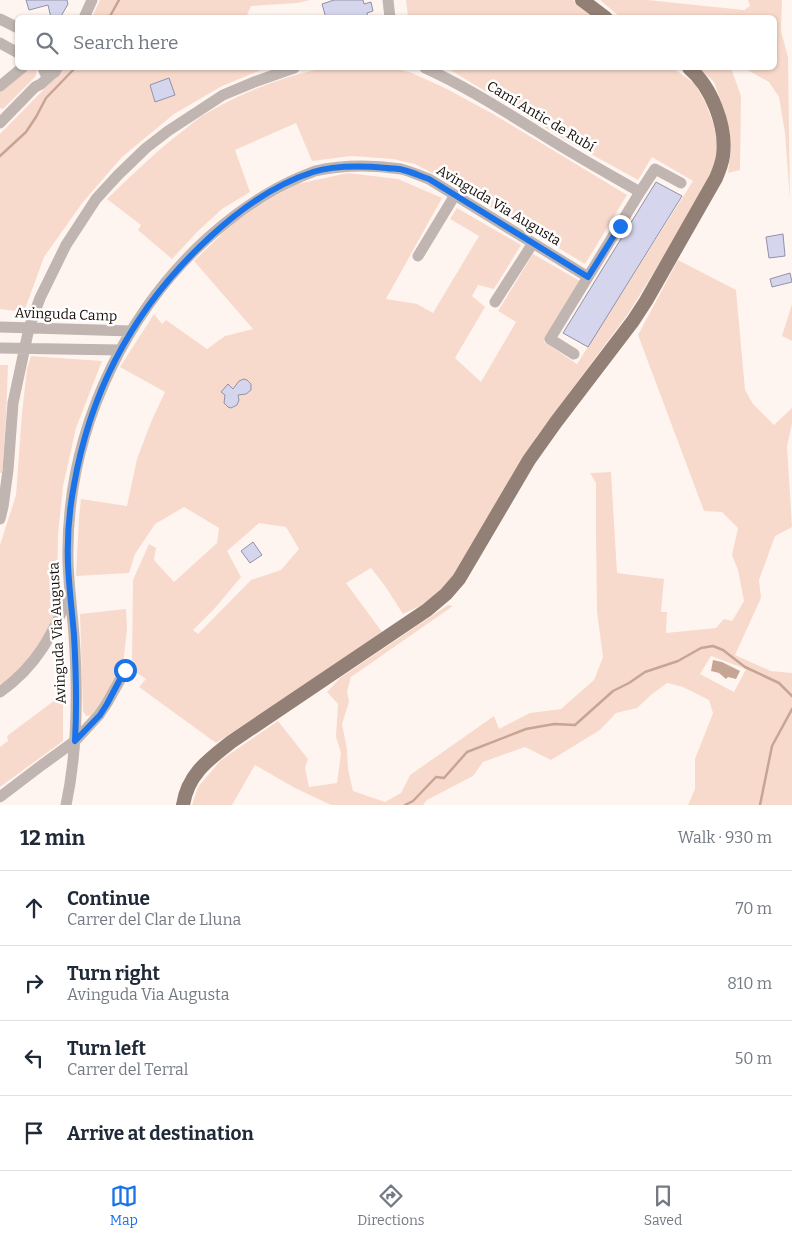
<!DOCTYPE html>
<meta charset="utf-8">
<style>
body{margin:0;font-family:Bitter,serif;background:#f2f2f3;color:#1f2937}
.stop{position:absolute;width:15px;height:15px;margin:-11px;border:4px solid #1a73e8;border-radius:50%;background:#fff}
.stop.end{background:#1a73e8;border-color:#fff;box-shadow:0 1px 5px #0008}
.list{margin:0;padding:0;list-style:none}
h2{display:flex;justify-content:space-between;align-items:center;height:65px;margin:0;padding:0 20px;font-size:21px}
h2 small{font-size:16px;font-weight:400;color:#747a83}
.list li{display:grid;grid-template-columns:32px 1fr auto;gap:15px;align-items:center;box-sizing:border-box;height:75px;padding:0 20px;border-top:1px solid #e0e1e3}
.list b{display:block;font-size:19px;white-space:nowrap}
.list p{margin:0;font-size:16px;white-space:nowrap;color:#747a83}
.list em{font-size:16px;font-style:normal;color:#747a83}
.icon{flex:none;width:28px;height:28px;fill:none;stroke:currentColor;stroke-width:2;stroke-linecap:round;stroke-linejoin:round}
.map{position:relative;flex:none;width:792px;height:805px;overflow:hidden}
.search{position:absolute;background:#fff;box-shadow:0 1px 4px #0004;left:15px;right:15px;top:15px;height:55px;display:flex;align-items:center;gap:12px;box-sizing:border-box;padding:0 18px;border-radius:8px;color:#747a83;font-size:19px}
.sheet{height:365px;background:#fff}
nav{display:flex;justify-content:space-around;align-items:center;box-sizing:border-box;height:70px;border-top:1px solid #e0e1e3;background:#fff;font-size:14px;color:#747a83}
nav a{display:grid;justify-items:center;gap:2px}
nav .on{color:#1a73e8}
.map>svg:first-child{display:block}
.green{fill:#f7dacc;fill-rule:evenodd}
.water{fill:#c7a595}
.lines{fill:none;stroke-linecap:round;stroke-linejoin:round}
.stream{stroke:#c7a595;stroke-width:2.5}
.building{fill:#d5d6ed;stroke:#9191a7}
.minor{stroke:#c0b5b0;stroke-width:11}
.major{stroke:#927f75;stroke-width:14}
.route{stroke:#1a73e8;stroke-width:6}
.labels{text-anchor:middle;stroke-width:5;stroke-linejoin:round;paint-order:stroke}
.street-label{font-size:14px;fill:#160d09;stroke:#fff}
</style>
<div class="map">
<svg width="792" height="805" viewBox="0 0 792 805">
<rect width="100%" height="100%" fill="#fff5f0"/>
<path class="green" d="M100,0H310L297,3L251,6L246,17H92Z
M406,0H573L597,17H408Z
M600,0H647L744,10L750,6L748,0H782L781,31L788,57L790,200L785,133L779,97L769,82L744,68H774V18L620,17Z
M25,68H35L37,71L35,77L3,109L0,108V90Z
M63,68H266L222,86L174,114L122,157L83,202L44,257L24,312L0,309V134L54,79Z
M324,68H394L412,73L445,88L493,114L627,195L585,264L451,183L415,164L393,159L351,156L312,161L296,123L235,150L250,192L222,209L197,232L172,259L138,230L141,225L107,199C132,175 156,151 184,130C190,125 196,120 202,116C239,93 281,77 324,68Z
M447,68H673L695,84L706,104L714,126L718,150L716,166L677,235L628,314L537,436L478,538L452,579L426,603L403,614L385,586L371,568L346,583L382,632L328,670L216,743L139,687L146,679L137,673L133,660L132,661L133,580L149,544L156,548L154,560L174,582L217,543L219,528L184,507L155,524L135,554L129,573L76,576L79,518L81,499L127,506L137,459L151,422L165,392L120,367L154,314L162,324L166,320L207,349L225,336L253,329L194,261L228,228L252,210L275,196L297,184L348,173L398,179L442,198L386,299L417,304L433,313L479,236L450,219L457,208L521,245L494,289L478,285L472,296L485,307L455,358L481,382L516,322L498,311L533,254L580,281L544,342L577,364L693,181L652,157L638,180L569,142ZM259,523L286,527L299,549L281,570L251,580L198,634L193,630L215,608L241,577L227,551Z
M699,68H731L741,96L740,170L728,173L731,149L725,113L714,82Z
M678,260L736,290L745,390L753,404L774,425L792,408V424L787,446L792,527L775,536L759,580L761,598L735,655L771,671L791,673L792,672V805H688L695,789V759L713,713L709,700L683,687L667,683L651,695L637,708L616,713L600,730L551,760L525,747L483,762L473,776L427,800L423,805H331L295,788L255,765L232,805H192L198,787L221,760L278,721L308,759L305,768L309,787L337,783L341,753L336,737L338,704L327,692L340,678L448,605L453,606L351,677L347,691L349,702L342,724L347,749L348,769L353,791L385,802L401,793L410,775L494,716L499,729L530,713L561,709L594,680L603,657L597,612L596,534V483L590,473L611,472L617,573L664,579L661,612H667L666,633L716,628L724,619L732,621L744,601L738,570L732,555L738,528L722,512L704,511L638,335ZM711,656L746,669L734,692L700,674Z
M792,304V341L782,336Z
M31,356L102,361L76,428L63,486L58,535L57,584L53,601L57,607C49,625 42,644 29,659C21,669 10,677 0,685V545L16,495L22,413L27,369Z
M0,365H8L6,418L2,473H0Z
M126,609L127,629L123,665L103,704L92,715L86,716L83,711L80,614Z
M63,694V741L0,787V747L8,741L7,736Z"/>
<path class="water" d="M713,660L722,662L740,671L736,679L728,677L726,679L719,673L711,671Z"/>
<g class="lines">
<path class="stream" d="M109,18L119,0
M0,156L26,132L36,117L46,98L75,68
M405,805L413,801L436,777L444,778L467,752L526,729L554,724L575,725L613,691L629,683L645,672L678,661L701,648L713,646L723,650L745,667L779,683L792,696
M760,805L772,746L792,709"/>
</g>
<path class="building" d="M26,0H67L68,4L60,18H51L48,5L29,10Z
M334,0H363L364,4L371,2L373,11L367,13L368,18H326L322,4Z
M169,78L175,95L155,102L150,85Z
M656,182L682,196L588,347L563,333Z
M783,234L785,256L769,258L766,237Z
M790,273L792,282L772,287L770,279Z
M244,379L247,380L251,384V390L246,394L238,395L239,400L237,405L231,408L228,407L224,403L225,395L221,392L228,384L233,389L239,381Z
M253,542L262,555L250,563L241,551Z"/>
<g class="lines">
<path class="minor" d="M388,0L390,18
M84,18L92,0
M0,19L18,28
M0,43L18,53
M43,68L45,73L49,75L55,72L57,68
M425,68C463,85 499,108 535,130C569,152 605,172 640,192
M0,86L22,68
M0,123L35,87L41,84L52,74
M418,256L455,195
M495,302L533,243
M0,327L130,331
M0,348L120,350
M574,354L550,339L640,192L655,169L681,183
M0,519L3,507L8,470L13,403L29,328L40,298L66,245L96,199L118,175L146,148L168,131L223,95L254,82L294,68
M0,692C38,665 52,635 70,593
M0,797L42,765L75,741L99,715L107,703L125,671
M66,805C78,749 78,692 74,635C72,611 69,587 68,562C65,428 130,294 237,214C257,199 277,187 300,177C305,175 310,173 315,171C342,165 373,165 401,169C410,171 420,176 429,179L588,277"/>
<path class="major" d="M582,0L606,18
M183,805C188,774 208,760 231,742L427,610L446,594L459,579L529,460L556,422L633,321L646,301L716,178C719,171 722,163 723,156C727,126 711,86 689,68"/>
</g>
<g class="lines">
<path class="route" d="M125,670L107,704L100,715L75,741C77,706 76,670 74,635C72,611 69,588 68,564C67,538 69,511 74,485C91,387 137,304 210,237C240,209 273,185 313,172C335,165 364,166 387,168C392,169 398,168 403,170C412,172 420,176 429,179L588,277L620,226"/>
</g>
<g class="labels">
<g class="street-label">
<text transform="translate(541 116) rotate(31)" y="5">Camí Antic de Rubí</text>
<text transform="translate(499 205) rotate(31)" y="5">Avinguda Via Augusta</text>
<text transform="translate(66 314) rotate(2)" y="5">Avinguda Camp</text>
<text transform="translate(57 633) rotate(-93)" y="5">Avinguda Via Augusta</text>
</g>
</g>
</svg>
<div class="stop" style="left:125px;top:670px"></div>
<div class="stop end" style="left:620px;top:226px"></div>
<div class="search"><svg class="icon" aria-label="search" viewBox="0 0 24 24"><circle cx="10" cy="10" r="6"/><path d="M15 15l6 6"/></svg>Search here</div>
</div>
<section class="sheet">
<h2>12 min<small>Walk · 930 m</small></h2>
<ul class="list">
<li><svg class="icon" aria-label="ahead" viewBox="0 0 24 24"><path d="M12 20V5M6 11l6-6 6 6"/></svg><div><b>Continue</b><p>Carrer del Clar de Lluna</p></div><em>70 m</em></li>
<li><svg class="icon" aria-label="right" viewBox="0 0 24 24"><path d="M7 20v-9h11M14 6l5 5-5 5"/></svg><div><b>Turn right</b><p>Avinguda Via Augusta</p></div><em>810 m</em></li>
<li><svg class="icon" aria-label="left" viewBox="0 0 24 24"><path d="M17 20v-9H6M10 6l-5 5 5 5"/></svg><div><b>Turn left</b><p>Carrer del Terral</p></div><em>50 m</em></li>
<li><svg class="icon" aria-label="arrive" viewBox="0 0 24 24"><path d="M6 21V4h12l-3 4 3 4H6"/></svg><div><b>Arrive at destination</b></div></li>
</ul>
</section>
<nav>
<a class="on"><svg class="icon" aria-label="map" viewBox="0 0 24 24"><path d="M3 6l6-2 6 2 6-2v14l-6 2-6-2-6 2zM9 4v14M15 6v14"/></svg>Map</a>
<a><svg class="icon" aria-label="directions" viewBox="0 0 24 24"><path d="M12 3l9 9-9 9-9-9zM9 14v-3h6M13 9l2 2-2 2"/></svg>Directions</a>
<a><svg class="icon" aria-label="saved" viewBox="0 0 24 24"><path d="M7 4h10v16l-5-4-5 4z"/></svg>Saved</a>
</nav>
